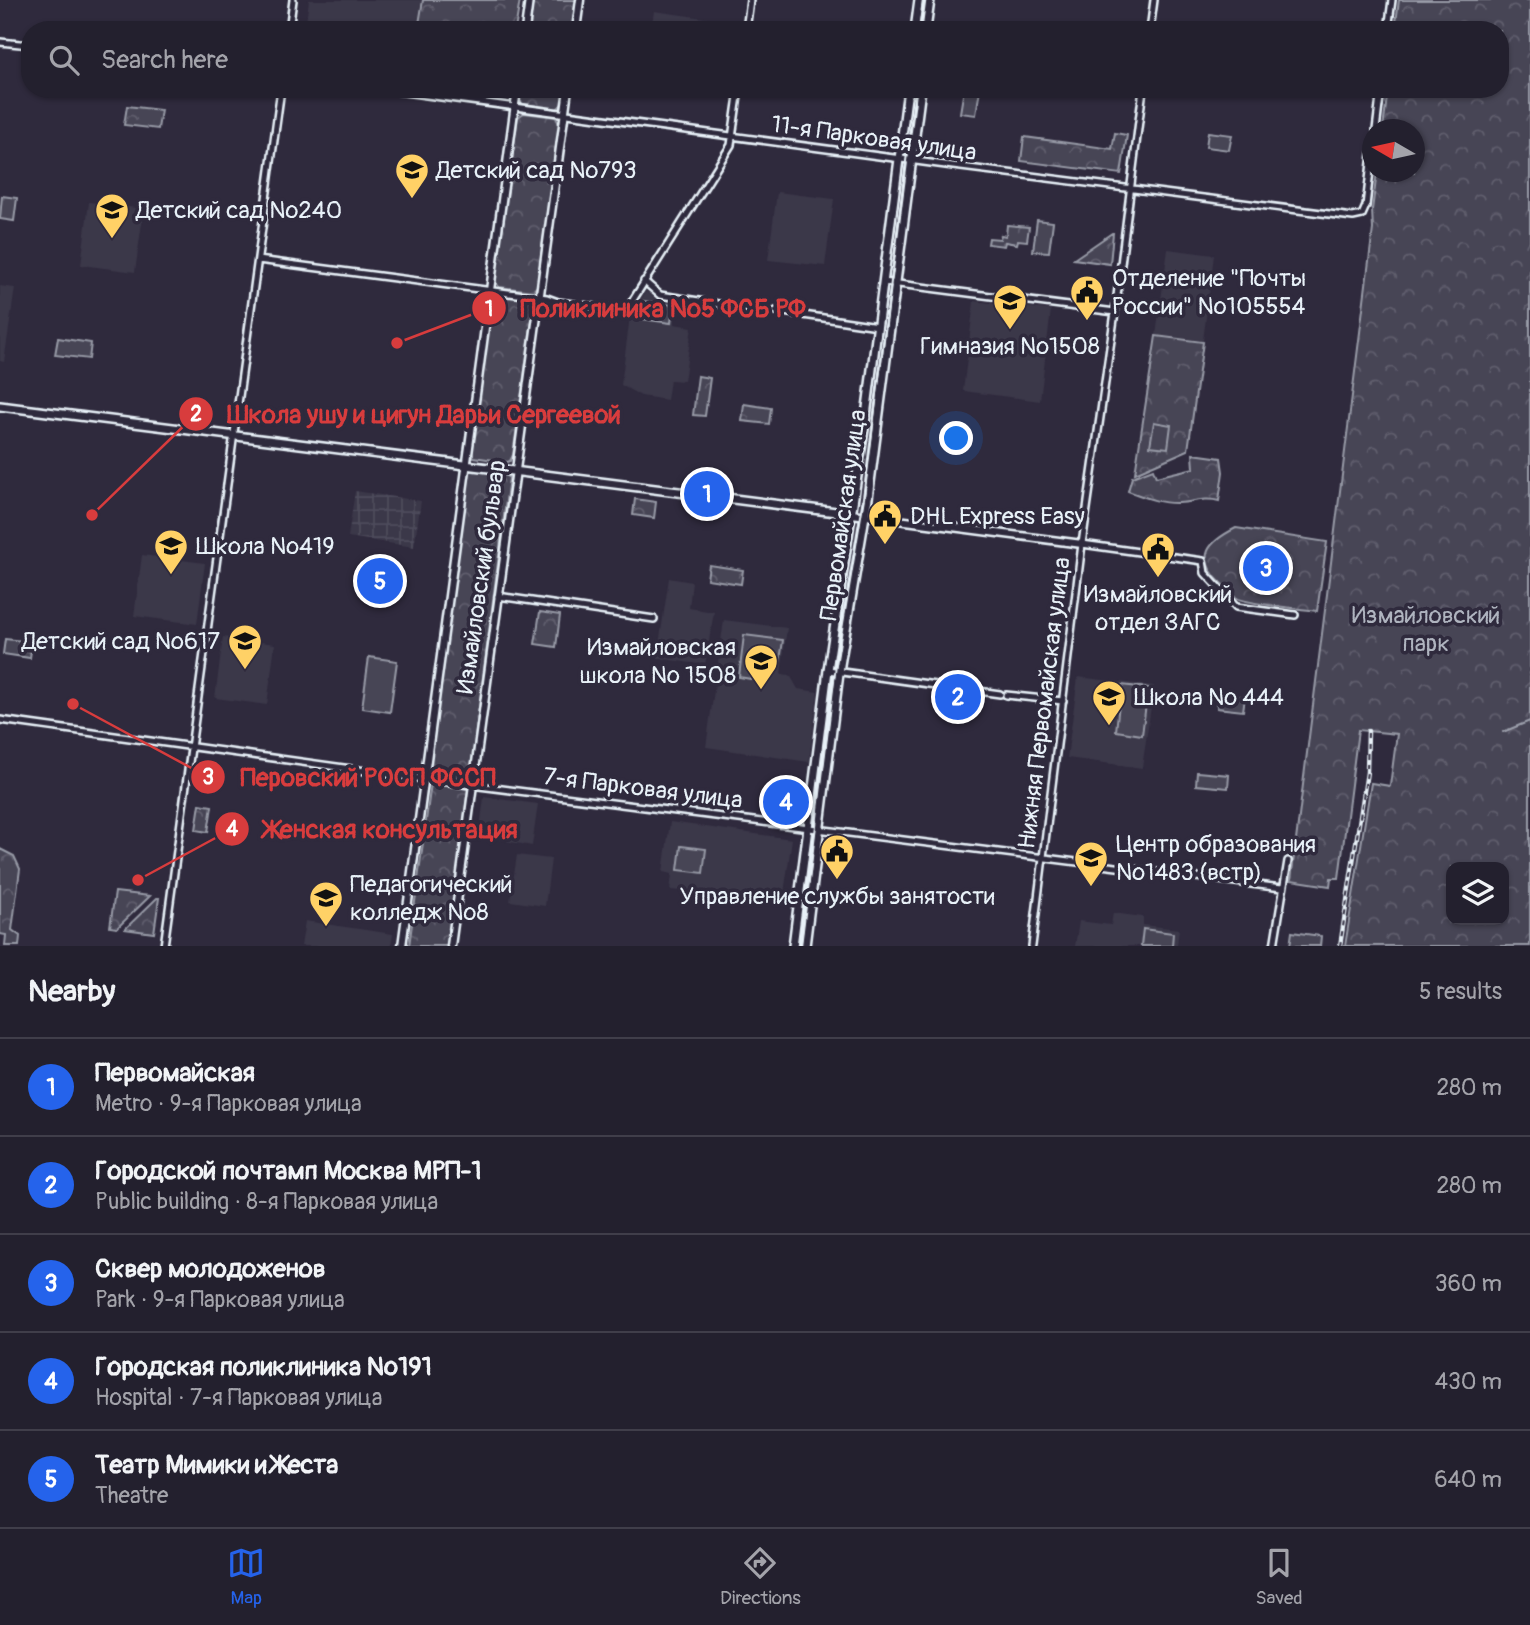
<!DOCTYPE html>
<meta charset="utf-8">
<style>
body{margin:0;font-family:Pangolin,sans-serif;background:#2f2d3a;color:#f1f3f6}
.controls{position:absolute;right:21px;bottom:21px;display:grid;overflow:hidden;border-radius:14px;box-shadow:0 2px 5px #0004}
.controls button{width:63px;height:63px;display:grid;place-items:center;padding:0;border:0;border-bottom:2px solid #403e4a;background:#23202e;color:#f1f3f6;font:35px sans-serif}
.compass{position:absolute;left:1362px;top:119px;width:63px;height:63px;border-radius:50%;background:#23202e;box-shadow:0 2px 5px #0004;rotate:279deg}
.you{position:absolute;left:957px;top:439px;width:24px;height:24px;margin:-18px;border:5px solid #fff;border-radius:50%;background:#1a73e8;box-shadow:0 0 0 10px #1a73e833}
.badge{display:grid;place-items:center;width:46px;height:46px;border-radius:50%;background:#2563eb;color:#fff;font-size:23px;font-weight:700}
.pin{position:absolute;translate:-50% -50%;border:4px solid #fff;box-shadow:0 2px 7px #0006}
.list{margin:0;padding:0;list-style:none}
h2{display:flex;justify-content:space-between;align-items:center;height:91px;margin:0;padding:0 28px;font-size:30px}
h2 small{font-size:23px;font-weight:400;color:#a3a3aa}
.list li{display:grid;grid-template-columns:46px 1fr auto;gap:21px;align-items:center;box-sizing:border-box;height:98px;padding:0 28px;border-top:2px solid #403e4a}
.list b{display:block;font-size:26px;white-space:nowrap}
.list p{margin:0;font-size:23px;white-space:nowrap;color:#a3a3aa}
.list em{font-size:23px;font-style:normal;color:#a3a3aa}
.icon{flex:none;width:38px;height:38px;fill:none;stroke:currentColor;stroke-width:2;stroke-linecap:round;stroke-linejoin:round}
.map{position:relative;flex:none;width:1530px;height:946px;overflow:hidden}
.search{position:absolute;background:#23202e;box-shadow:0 2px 5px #0004;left:21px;right:21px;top:21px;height:77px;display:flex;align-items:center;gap:18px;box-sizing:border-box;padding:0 24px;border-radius:28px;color:#a3a3aa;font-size:26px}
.sheet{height:581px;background:#23202e}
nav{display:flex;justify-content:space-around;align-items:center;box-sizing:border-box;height:98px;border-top:2px solid #403e4a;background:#23202e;font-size:19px;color:#a3a3aa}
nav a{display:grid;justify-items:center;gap:4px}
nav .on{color:#2563eb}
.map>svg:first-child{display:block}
.built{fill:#3b3749}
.industrial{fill:url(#industrial-grid)}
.forest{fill:url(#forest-crowns);stroke:#979aa6;stroke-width:2;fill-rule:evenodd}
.pitch{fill:#464455;stroke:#979aa6;stroke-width:2}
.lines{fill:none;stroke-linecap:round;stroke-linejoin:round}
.stream{stroke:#9c9fab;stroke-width:2}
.minor-casing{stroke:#e8f1f8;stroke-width:10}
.tertiary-casing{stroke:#e8f1f8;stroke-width:11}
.secondary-casing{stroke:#e8f1f8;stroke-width:12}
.minor{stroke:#2f2a3d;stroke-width:5}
.tertiary{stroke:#2f2a3d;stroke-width:6}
.secondary{stroke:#2f2a3d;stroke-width:7}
.tram{stroke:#e8f1f8;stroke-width:2}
.rail-casing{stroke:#e8f1f8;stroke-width:4.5}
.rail{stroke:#2f2a3d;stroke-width:2;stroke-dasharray:5;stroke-linecap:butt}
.labels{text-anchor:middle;stroke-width:7;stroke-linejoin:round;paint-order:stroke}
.street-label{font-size:24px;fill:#e8f1f8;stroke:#2f2a3d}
.poi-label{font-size:24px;fill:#e8f1f8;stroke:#2f2a3d;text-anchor:start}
.park-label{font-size:24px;fill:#afb4bf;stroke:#2f2a3d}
.leader{fill:none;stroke:#d83c3d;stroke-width:2.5}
.callout-dot{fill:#d83c3d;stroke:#2f2a3d;stroke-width:2.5}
.mark-label{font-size:21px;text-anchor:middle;font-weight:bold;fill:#fff}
.callout-label{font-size:26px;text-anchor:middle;font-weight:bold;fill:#d83c3d;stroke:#2f2a3d;stroke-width:7;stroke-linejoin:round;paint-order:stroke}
</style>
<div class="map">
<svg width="1530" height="946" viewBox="0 0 1530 946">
<defs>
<pattern id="industrial-grid" width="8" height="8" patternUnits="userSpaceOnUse" patternTransform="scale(1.75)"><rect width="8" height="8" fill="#3b3749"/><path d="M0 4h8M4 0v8" fill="none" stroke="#4e4b5b"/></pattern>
<pattern id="forest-crowns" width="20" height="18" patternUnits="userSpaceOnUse" patternTransform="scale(1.75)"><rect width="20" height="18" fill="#464455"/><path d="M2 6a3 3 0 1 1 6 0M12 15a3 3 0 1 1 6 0" fill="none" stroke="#615f6e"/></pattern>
</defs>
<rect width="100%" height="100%" fill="#2f2a3d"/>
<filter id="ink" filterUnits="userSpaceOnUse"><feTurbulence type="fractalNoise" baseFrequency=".0143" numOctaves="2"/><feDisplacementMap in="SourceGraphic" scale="14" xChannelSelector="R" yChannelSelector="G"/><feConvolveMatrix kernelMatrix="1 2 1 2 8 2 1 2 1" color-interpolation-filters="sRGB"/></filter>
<g filter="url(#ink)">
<path class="built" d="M309,0H520L515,30H305Z
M654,11L711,19L710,30H651Z
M777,192L834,199L825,266L768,260Z
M89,202L144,209L135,272L81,265Z
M1168,249L1214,255L1203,341L1156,335Z
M0,286L15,288L4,362L0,361Z
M646,291L657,300L676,303L674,324L692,327L684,381L670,380L667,400L641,396L621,385L630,316Z
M974,301L1051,310L1040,401L963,391Z
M142,555L205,563L197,624L134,616Z
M669,578L692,582L689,608L714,612L705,665L657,658Z
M724,620L787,628L781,674L790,675L798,689L818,692L809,762L706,747Z
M223,637L275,644L267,705L215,698Z
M1078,677L1154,686L1142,768L1067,758Z
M484,797L538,804L532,846L479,836Z
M670,822L792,839L783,900L670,890L672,874L663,872Z
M517,855L551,859L545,906L510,901Z
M1113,913L1143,917V925L1179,929L1177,946H1075L1079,921L1111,925Z
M305,921L393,934L391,946H301Z"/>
<path class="industrial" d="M355,491L421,501L414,547L348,537Z"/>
<path class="forest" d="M423,0H520L515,30H418Z
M533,0H576L572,30H529Z
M1399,0H1530V946H1345L1371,783L1390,786L1397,734L1358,730L1339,878H1331L1330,886L1291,880L1373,229L1372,210L1377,172H1414V130L1383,129L1388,89H1500V30H1395ZM1451,867H1504V920H1451Z
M521,89H564L562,104L557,109L523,104L519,99Z
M964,89H980L976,115L960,113Z
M127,106L161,110L158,129L124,125Z
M524,113L556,117L559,124L537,286L533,291L499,287L495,281L518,117Z
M1115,133L1127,135L1121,174L1021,161L1024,137L1112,149Z
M2,196L17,198L14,221L0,219Z
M1007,225L1029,227L1027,241L1018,240L1017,244L1005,242L1004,246L988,244L989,238L1000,239L1001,235L1006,236Z
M1113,233L1110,264L1074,259L1112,233Z
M497,296L530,299L534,305L513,455L510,461L507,462L474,457L472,453L492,300Z
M1156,336L1203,342L1188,450L1135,473Z
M698,376L710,378L705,416L693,415Z
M744,404L771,408L769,424L742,421Z
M1193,454L1221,458L1223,472L1219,501C1205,497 1194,502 1179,503C1161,504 1144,497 1128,491L1132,477L1153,469L1156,477L1194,468Z
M473,470L505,475L509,478L470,776L466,779L431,774L428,769L467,474Z
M635,499L656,502L654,518L633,515Z
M1236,528L1327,542L1317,611C1303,609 1246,604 1237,598C1231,595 1226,588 1221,583C1194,557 1208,542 1236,528Z
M709,565L743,570L741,584L707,579Z
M540,612L560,615L556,647L535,644Z
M5,639L32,642L30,658L3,654Z
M431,783L468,789L448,946H409Z
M200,804L212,806L208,832L196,830Z
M0,849L14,856L20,869L12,930L20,936L19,946H5L6,935L0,934Z
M115,892L150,896L117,928L110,927Z
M157,898H159L154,933L125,929Z"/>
<path class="pitch" d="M1208,132L1232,135L1229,150L1206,147Z
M1037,220L1053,222L1049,252L1033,251Z
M643,301L673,305L671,323L641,319Z
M58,338L91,343L89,359L55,355Z
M1154,422L1171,425L1168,448L1150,446Z
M744,635L783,640L780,661L747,657L754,658L751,679L739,677Z
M369,657L397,661L390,712L362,708Z
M1121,685L1148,688L1142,735L1116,731Z
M1218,694L1245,697L1243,711L1217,708Z
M1197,772L1229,775L1228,788L1196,785Z
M681,846L706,849L703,873L678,870Z
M1143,929L1173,933L1172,946H1141Z
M1292,932L1321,936L1320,946H1290Z"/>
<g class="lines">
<path class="stream" d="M1503,732L1530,721"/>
<g class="minor-casing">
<path id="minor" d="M289,30L293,0
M746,30L750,0
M1150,30L1154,0
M1388,30L1392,0
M0,42L30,45
M382,89L953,166L1353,217L1362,215L1366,206L1372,154
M1376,130L1381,89
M258,260L547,298L558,302L626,311L731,145L739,89
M644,281L660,295L757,310
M883,282L1115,312
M776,311L878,326
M1082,544L1203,561L1205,573L1236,607L1295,615
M498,596L654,619
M828,670L1000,694
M1006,695L1063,701
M0,720L416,778L1282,888
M164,946L281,89
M1032,946L1082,544L1115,312L1143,89
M1274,946L1288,861"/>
</g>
<g class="tertiary-casing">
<path id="tertiary" d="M525,30L529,0
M576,30L580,0
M852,514L1082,544
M402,946L517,89
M451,946L568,89"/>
</g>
<g class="secondary-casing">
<path id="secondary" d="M915,30L919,0
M926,30L930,0
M0,406L852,514
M793,946L828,670L866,416L908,89
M805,946L840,665L868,498L921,89"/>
</g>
<use href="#minor" class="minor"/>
<use href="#tertiary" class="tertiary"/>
<use href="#secondary" class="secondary"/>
<path class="tram" d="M919,30L923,0
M801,946L836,665L864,498L915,89"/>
<g class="rail-casing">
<path id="rail" d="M1340,946L1367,772L1368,731"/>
</g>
<use href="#rail" class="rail"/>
</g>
</g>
<defs>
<g id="school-pin" transform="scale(1.75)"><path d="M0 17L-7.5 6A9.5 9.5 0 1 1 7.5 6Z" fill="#ffd166" stroke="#2f2a3d"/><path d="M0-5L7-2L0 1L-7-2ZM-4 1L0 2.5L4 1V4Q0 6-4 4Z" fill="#111"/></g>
<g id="civic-pin" transform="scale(1.75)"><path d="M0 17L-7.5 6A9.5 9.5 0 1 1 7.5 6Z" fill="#ffd166" stroke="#2f2a3d"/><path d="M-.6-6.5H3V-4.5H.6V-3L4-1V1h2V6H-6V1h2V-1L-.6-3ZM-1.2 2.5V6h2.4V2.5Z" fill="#111"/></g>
<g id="university-pin" transform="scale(1.75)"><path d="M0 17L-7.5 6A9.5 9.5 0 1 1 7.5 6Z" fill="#ffd166" stroke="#2f2a3d"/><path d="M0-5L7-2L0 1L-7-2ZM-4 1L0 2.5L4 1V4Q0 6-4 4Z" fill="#111"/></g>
</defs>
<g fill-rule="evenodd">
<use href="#school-pin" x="412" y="170"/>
<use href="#school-pin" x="112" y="210"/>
<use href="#civic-pin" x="1087" y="292"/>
<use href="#school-pin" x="1010" y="301"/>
<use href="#civic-pin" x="885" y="516"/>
<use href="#school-pin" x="171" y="546"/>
<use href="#civic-pin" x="1158" y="549"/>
<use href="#school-pin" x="245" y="641"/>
<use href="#school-pin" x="761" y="661"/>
<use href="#school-pin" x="1109" y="697"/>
<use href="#civic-pin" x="837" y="851"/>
<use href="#school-pin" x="1091" y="858"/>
<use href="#university-pin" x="326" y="898"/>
</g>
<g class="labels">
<g class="street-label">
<text transform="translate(874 138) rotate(8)" y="8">11-я Парковая улица</text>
<text transform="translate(843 515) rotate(-82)" y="8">Первомайская улица</text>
<text transform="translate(481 577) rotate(-82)" y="8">Измайловский бульвар</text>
<text transform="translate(1044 703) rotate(-83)" y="8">Нижняя Первомайская улица</text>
<text transform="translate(643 788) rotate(7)" y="8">7-я Парковая улица</text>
</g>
<g class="poi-label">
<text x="436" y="178">Детский сад №793</text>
<text x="136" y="218">Детский сад №240</text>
<text x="1112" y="286">Отделение "Почты<tspan x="1112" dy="28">России" №105554</tspan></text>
<text x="1010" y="354" text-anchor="middle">Гимназия №1508</text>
<text x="910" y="524">DHL Express Easy</text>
<text x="196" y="554">Школа №419</text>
<text x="1158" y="602" text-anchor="middle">Измайловский<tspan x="1158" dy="28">отдел ЗАГС</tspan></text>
<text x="220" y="649" text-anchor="end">Детский сад №617</text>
<text x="736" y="655" text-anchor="end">Измайловская<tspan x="736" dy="28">школа № 1508</tspan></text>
<text x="1134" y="705">Школа № 444</text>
<text x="1116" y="852">Центр образования<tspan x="1116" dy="28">№1483 (встр)</tspan></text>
<text x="350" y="892">Педагогический<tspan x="350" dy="28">колледж №8</tspan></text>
<text x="837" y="904" text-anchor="middle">Управление cлужбы занятости</text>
</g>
<g class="park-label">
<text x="1426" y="623">Измайловский<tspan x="1426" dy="28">парк</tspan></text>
</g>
</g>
<path class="leader" d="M397 343L489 308M92 515L196 414M73 704L208 777M138 880L232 829"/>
<g class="callout-dot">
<circle cx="397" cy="343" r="7"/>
<circle cx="92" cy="515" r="7"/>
<circle cx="73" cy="704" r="7"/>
<circle cx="138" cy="880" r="7"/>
<circle cx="489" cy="308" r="18"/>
<circle cx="196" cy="414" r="18"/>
<circle cx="208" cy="777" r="18"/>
<circle cx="232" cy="829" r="18"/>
</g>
<g class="mark-label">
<text x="489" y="316">1</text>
<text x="196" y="421">2</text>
<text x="208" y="784">3</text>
<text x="232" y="836">4</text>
</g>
<g class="callout-label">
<text x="663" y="317">Поликлиника №5 ФСБ РФ</text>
<text x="424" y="423">Школа ушу и цигун Дарьи Сергеевой</text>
<text x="368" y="786">Перовский РОСП ФССП</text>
<text x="391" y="838">Женская консультация</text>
</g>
</svg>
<div class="controls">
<button><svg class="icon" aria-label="layers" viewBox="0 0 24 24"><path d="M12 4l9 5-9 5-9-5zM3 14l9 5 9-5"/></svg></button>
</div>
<svg class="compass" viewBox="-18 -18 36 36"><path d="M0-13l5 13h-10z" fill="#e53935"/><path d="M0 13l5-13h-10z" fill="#a3a3aa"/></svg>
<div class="you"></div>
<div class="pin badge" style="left:707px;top:494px">1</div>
<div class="pin badge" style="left:958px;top:697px">2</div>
<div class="pin badge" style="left:1266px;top:568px">3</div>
<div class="pin badge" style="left:786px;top:802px">4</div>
<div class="pin badge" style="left:380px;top:581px">5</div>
<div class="search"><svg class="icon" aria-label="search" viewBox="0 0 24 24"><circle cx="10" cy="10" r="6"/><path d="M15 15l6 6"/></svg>Search here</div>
</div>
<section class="sheet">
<h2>Nearby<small>5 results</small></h2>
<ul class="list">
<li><span class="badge">1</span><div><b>Первомайская</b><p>Metro · 9-я Парковая улица</p></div><em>280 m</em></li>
<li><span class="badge">2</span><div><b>Городской почтамп Москва МРП-1</b><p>Public building · 8-я Парковая улица</p></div><em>280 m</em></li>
<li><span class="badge">3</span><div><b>Сквер молодоженов</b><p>Park · 9-я Парковая улица</p></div><em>360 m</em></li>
<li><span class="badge">4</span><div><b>Городская поликлиника №191</b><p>Hospital · 7-я Парковая улица</p></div><em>430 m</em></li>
<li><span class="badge">5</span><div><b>Театр Мимики и Жеста</b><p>Theatre</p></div><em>640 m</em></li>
</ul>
</section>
<nav>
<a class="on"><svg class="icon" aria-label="map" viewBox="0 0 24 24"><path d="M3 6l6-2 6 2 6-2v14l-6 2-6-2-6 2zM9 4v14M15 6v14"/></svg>Map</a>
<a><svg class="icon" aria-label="directions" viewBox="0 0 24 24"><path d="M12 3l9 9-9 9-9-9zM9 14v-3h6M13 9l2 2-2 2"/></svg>Directions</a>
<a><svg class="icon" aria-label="saved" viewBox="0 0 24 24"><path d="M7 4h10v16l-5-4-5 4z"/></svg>Saved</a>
</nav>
